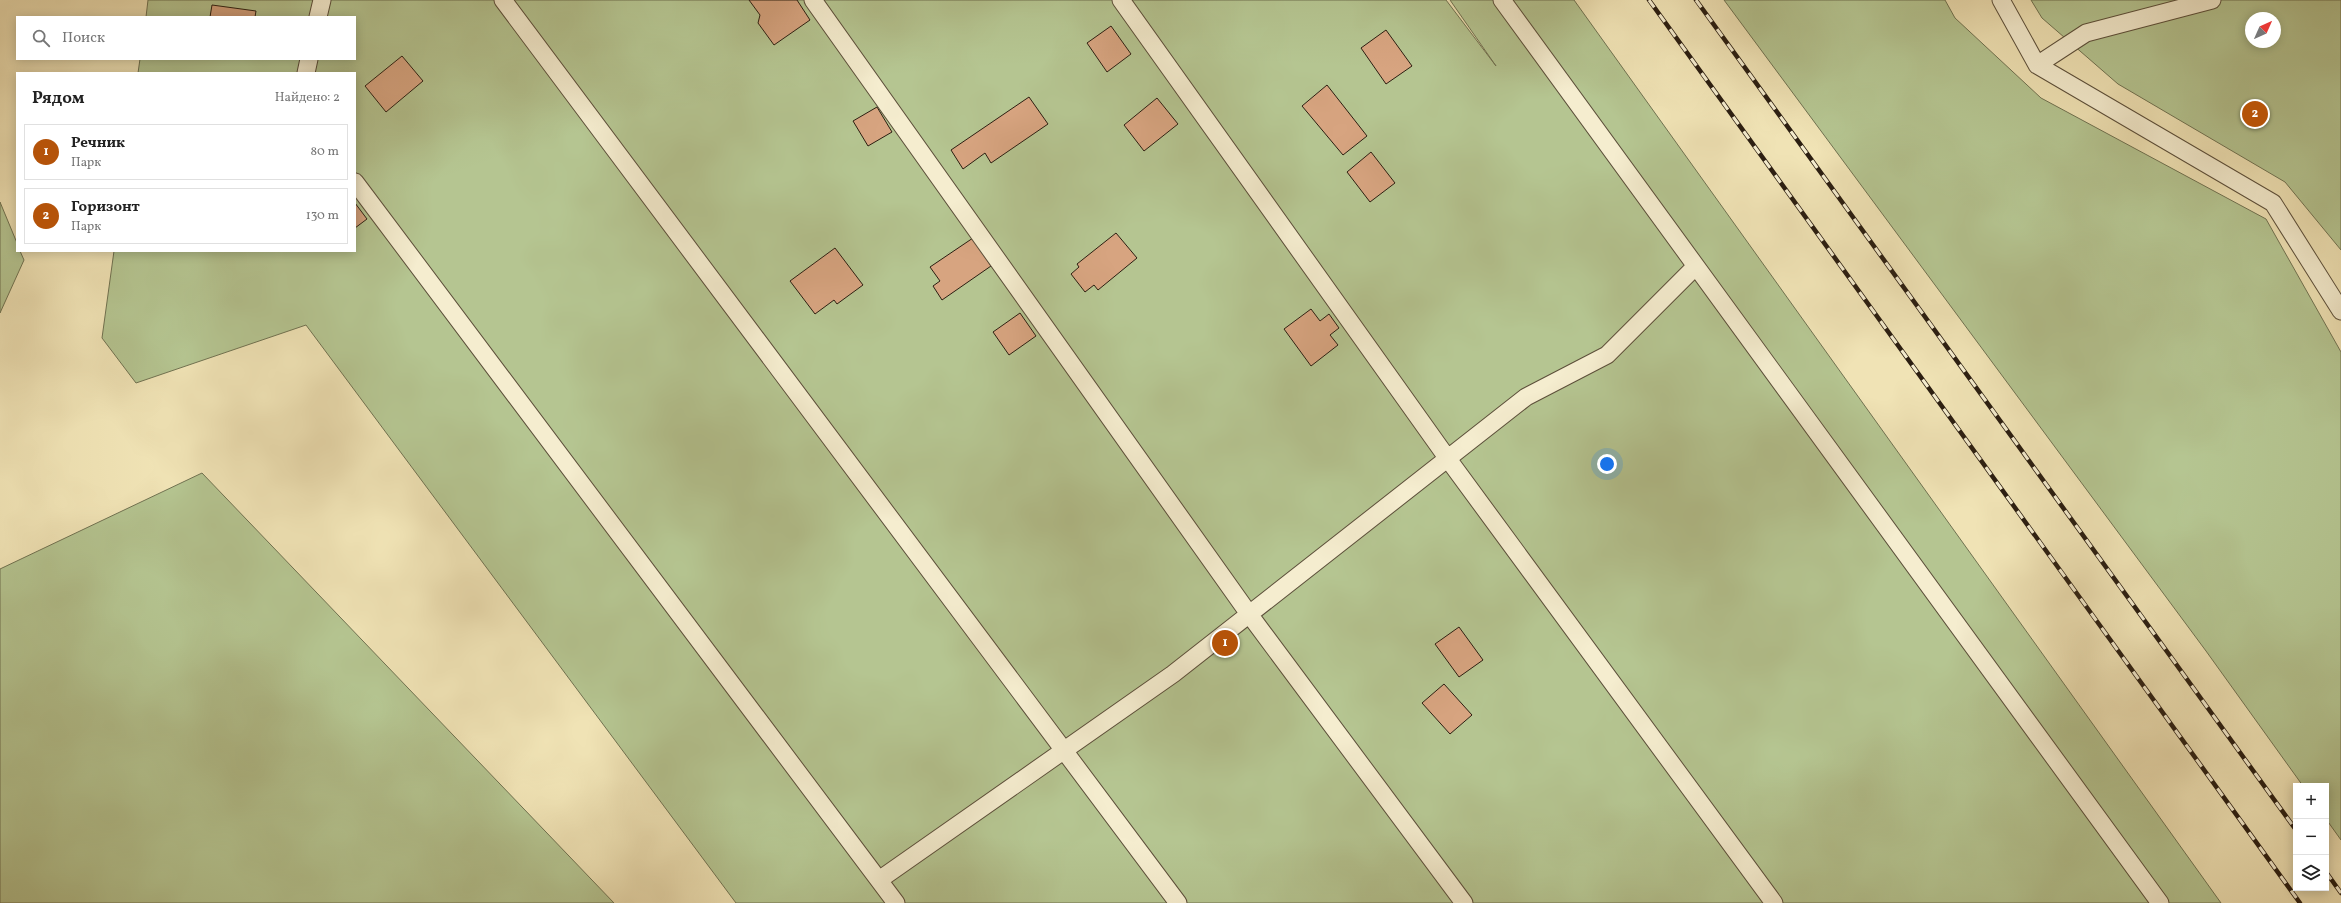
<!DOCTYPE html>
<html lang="ru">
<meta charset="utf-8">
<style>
body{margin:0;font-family:Vollkorn,serif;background:#f6f6f6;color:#222}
.controls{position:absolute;right:12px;bottom:12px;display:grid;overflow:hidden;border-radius:0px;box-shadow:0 2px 10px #0003}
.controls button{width:36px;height:36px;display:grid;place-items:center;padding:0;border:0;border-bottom:1px solid #e0e0e0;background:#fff;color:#222;font:20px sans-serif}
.compass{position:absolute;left:2245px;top:12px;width:36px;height:36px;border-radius:50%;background:#fff;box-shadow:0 2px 10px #0003;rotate:45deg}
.you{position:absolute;left:1607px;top:464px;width:14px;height:14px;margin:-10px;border:3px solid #fff;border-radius:50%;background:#1a73e8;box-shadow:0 0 0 6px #1a73e833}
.badge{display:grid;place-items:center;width:26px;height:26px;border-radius:50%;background:#b45309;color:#fff;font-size:13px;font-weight:700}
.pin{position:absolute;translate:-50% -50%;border:2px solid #fff;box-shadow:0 1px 4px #0006}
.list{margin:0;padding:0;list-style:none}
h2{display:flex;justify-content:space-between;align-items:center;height:52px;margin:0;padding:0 16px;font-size:17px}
h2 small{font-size:13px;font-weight:400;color:#767676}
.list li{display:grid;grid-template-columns:26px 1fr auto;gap:12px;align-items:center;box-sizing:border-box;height:56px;margin:0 8px 8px;padding:0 8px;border:1px solid #e0e0e0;border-radius:0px}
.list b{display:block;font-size:15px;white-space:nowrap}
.list p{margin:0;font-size:13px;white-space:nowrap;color:#767676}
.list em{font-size:13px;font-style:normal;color:#767676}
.icon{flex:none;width:22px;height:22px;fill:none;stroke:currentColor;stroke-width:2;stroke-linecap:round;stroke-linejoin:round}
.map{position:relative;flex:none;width:2341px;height:903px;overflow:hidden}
.search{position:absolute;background:#fff;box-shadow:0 2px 10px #0003;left:16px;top:16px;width:340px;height:44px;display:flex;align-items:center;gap:10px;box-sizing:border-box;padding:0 14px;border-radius:0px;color:#767676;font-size:15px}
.panel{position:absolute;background:#fff;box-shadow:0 2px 10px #0003;left:16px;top:72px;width:340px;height:180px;border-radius:0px}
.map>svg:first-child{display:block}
.green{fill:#b5c591;stroke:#707251;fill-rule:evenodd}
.building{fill:#d7a480;stroke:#2b1e11}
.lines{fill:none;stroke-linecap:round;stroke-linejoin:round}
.service-casing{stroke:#5c4f3a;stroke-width:19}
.service{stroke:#f5edcf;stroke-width:17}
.rail-casing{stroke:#2b1e11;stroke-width:4.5}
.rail{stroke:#f5edcf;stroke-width:3;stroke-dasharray:9;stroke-linecap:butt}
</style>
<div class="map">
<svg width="2341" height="903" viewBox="0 0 2341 903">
<rect width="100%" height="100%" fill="#f0e3b5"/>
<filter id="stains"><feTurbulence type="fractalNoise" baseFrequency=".005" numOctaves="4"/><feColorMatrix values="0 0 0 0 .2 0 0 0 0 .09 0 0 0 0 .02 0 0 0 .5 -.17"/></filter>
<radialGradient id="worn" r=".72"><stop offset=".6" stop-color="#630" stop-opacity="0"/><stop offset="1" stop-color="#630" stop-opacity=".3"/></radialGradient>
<path class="green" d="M148,0H1446L1496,66L1450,0H1574L2221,903H736L306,325L136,383L102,338L114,251H355V73H138L140,59H355V17H146Z
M1724,0H1945L1955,18L2041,98L2266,219L2341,352V840L2326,819V786H2303L2206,651Z
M2031,0H2341V250L2285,182L2118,84L2042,18ZM2251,18H2275V42H2251Z
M0,202L17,243V251H20L24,260L0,313Z
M202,473L614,903H0V569Z"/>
<path class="building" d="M749,0H797L810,20L774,45L758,23L760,15Z
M212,5L256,11L255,17H210Z
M1111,26L1131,54L1107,72L1087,43Z
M1386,30L1412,66L1386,84L1361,48Z
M402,56L423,81L386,112L365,86Z
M1327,85L1367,136L1343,155L1302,106Z
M1029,97L1048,124L991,163L985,153L963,169L951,150Z
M1157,98L1178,124L1144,151L1124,125Z
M877,107L892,132L868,146L853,121Z
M1371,152L1395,183L1370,202L1347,172Z
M355,203L367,219L355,228Z
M1116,233L1137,258L1098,290L1094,285L1085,292L1071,274L1079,267L1077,264Z
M973,238L991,266L942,300L933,286L940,281L930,267Z
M835,248L863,285L837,304L834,300L815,314L790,281Z
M1311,309L1320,321L1329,314L1339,328L1330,335L1338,345L1311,366L1284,329Z
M1020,313L1036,336L1009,355L993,332Z
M1459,627L1483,660L1459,677L1435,644Z
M1444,684L1472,715L1450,734L1422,703Z"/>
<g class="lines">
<g class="service-casing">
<path id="service" d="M503,0L1178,903
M813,0L1249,614L1464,903
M1121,0L1448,459L1774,903
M1502,0L2160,903
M2001,0L2037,65L2273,203L2341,311
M318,17L322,0
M2037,65L2086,33L2212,0
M306,73L309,59
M355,182L896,903
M879,880L1173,674L1526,397L1607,355L1695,267"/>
</g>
<use href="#service" class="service"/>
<g class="rail-casing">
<path id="rail" d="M1649,0L2300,903
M1696,0L2296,830
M2326,872L2341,893"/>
</g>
<use href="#rail" class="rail"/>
</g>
<rect width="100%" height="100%" filter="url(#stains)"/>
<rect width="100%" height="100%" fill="url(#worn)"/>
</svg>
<div class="controls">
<button>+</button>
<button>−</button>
<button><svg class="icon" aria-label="layers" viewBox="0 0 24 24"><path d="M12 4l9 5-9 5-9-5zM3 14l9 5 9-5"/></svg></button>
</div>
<svg class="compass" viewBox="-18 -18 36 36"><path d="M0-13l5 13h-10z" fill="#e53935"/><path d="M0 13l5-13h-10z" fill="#767676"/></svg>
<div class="you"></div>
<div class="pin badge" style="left:1225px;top:643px">1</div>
<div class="pin badge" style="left:2255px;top:114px">2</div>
<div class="search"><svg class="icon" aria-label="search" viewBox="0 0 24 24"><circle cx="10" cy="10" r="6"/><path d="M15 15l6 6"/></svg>Поиск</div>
<section class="panel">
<h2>Рядом<small>Найдено: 2</small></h2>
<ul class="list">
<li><span class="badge">1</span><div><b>Речник</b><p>Парк</p></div><em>80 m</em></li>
<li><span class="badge">2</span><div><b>Горизонт</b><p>Парк</p></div><em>130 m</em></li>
</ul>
</section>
</div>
